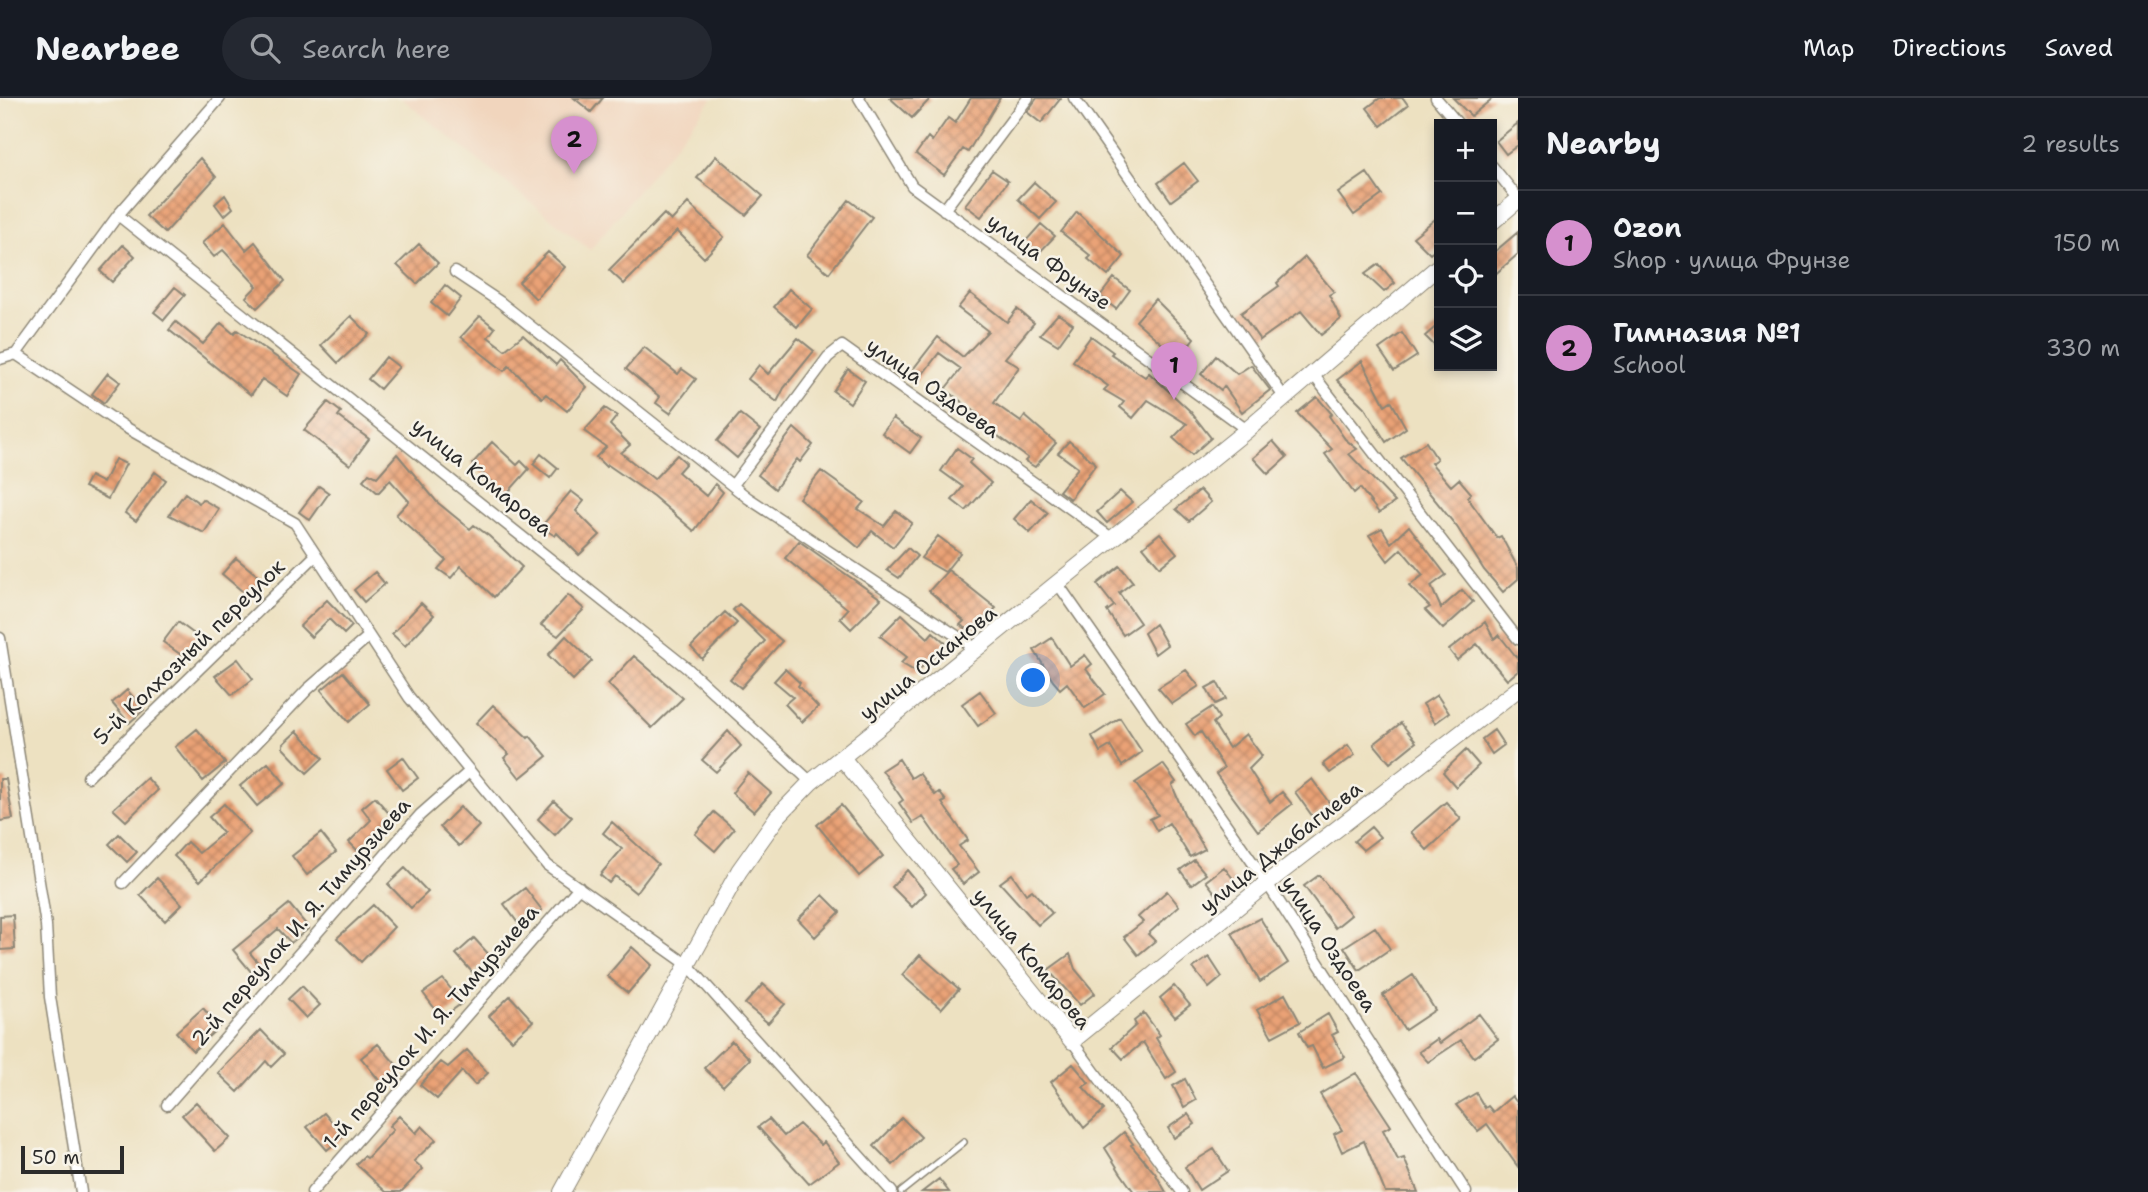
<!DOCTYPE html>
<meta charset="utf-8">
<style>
body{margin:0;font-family:"Shantell Sans",sans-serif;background:#242831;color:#f1f3f6}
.controls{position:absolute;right:21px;top:21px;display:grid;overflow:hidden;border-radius:0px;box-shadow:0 4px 10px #0003}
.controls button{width:63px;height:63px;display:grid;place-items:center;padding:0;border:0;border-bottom:2px solid #363941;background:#171b24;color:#f1f3f6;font:35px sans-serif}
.scale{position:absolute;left:21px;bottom:18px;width:103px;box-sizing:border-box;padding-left:7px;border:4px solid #2b2b2b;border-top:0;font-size:19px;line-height:24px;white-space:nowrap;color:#2b2b2b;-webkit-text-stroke:5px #f7f3e8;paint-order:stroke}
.you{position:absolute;left:1034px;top:583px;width:24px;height:24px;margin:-18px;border:5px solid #fff;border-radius:50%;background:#1a73e8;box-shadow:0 0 0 10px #1a73e833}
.badge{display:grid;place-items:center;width:46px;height:46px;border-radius:50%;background:#d690ce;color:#111;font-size:23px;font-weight:700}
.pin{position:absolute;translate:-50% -58px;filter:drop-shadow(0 2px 4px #0008)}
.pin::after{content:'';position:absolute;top:37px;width:24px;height:21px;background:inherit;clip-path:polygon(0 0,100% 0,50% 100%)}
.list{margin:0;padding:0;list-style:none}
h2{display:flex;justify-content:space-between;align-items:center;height:91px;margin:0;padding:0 28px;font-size:30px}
h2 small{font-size:23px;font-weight:400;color:#9ea1a6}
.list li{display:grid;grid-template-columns:46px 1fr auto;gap:21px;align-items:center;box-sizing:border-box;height:105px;padding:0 28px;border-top:2px solid #363941}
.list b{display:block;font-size:26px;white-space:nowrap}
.list p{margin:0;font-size:23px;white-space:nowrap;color:#9ea1a6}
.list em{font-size:23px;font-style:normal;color:#9ea1a6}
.icon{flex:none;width:38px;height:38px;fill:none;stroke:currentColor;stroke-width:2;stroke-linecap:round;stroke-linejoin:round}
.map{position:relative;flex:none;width:1518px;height:1094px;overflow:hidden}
header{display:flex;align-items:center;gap:42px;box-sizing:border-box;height:98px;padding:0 35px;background:#171b24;border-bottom:2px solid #363941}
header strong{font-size:33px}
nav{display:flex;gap:38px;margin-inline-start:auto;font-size:24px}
.search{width:490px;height:63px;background:#242831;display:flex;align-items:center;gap:18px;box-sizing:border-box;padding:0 24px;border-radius:38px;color:#9ea1a6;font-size:26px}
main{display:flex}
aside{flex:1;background:#171b24}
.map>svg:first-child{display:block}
.built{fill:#f1d5bd}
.building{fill:url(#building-cross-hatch)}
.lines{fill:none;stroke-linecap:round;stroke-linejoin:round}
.service-casing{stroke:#8c8676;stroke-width:8}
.minor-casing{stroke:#8c8676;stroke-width:13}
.secondary-casing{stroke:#8c8676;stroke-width:18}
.service{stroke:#fff;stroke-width:5}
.minor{stroke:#fff;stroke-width:10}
.secondary{stroke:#fff;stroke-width:16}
.labels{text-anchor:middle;stroke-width:5;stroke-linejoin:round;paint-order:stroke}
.street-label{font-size:21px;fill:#2b2b2b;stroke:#f7f3e8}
</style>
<header>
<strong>Nearbee</strong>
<div class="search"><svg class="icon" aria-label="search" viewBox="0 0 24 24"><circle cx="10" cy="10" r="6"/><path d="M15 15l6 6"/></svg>Search here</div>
<nav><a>Map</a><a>Directions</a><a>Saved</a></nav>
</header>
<main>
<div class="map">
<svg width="1518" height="1094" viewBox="0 0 1518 1094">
<defs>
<pattern id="building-cross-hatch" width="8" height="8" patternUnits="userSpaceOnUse" patternTransform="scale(1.75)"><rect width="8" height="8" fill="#eaa276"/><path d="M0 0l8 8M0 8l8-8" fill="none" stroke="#be8461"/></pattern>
</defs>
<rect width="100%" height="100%" fill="#f7f3e8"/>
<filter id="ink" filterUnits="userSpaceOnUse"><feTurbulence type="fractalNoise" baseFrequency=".0143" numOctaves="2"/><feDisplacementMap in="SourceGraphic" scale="14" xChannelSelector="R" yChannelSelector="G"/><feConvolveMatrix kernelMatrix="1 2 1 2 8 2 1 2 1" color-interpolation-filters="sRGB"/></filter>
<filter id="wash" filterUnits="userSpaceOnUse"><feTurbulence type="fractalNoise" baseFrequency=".00686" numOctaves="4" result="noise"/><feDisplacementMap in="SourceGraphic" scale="28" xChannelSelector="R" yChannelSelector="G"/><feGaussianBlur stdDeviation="1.57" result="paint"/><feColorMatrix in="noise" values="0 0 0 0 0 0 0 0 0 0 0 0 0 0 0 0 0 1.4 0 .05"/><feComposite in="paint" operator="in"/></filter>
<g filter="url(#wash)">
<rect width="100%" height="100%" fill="#ede1c1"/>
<path class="built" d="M401,0H713L590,152Z"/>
<g id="blocks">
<path class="building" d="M574,0H603L591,14Z
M890,0H931L912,20Z
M971,0H1000L968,54L963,51L944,77L916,56L928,39L932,43L948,20L955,25Z
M1037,0H1061L1041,25L1027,14Z
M1380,0H1403L1408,7L1381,28L1367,10Z
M1453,0H1493L1471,18Z
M1518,25V47L1506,56L1496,43Z
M716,58L763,98L746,117L697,80Z
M200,60L216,79L165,135L146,118Z
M1184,65L1198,83L1171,103L1158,85Z
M992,72L1008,83L981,119L965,107Z
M1367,75L1382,97L1354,117L1338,95Z
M1034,84L1056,104L1040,121L1018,101Z
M225,97L233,110L224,118L215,106Z
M849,102L872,119L829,175L807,157Z
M688,105L724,139L704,160L677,133L624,186L609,172L664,116L671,123Z
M1077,114L1124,158L1108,178L1088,161L1091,158L1061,134Z
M1439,118V149L1430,156L1413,139Z
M225,125L246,152L255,144L285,183L257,210L246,199L257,188L223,152L214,159L202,145Z
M1041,126L1055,138L1038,156L1024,145Z
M1518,134V156L1492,179V156Z
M419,146L438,165L417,186L397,167Z
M123,147L135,158L112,184L100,173Z
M548,154L565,169L536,201L519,184Z
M1305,159L1334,194L1329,197L1341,221L1321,237L1301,213L1260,242L1241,215L1279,188L1277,185Z
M1379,166L1395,185L1384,194L1365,176Z
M1114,180L1130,192L1116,211L1100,198Z
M445,187L461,200L447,218L431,205Z
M175,189L185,197L164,222L154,214Z
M789,191L812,211L797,229L774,209Z
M970,195L1007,224L1017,211L1034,225L1005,260L1019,269L994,305L1021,324L1025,318L1056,345L1035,369L1025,363L1028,360L991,333L989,336L971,323L976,315L945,291L961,271L939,255L916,285L907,279L938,239L963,259L988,233L958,210Z
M1155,201L1194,240L1176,263L1165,254L1168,251L1136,223Z
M1058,216L1073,226L1058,247L1040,236Z
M351,218L369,236L338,265L321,247Z
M480,218L495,230L488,239L505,252L523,237L556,267L560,262L587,289L567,313L546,296L542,300L509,268L504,273L461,239Z
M176,224L203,246L221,225L234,236L237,232L301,276L287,298L262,281L251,297L169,232Z
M1439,226V252L1425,238Z
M1402,235L1417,258L1394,273L1379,251Z
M1091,238L1113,254L1111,256L1145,279L1149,275L1161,286L1190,313L1211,340L1192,357L1173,340L1187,326L1148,302L1133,320L1120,309L1124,304L1104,292L1108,288L1073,263Z
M798,240L814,253L784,290L777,304L748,281L759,267L768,276Z
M644,249L678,276L682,271L696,281L670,315L656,305L660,299L626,271Z
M1216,258L1237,276L1251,267L1270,292L1242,314L1224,288L1221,292L1201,276Z
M386,259L399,269L380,291L368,281Z
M1362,263L1385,307L1391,303L1406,330L1386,344L1365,310L1337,282Z
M848,271L865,283L850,305L833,293Z
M108,275L120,284L104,305L92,296Z
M1317,299L1332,316L1329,318L1345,341L1357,351L1349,356L1395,404L1379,415L1360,390L1354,395L1325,356L1332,351L1297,315Z
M328,304L341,314L338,318L369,341L350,367L304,332Z
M605,310L617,318L610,327L630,347L621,355L654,381L677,357L686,365L678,374L706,398L715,386L723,394L694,433L653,398L608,367L606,369L596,359L606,349L584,333Z
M740,316L760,332L737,360L717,343Z
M893,320L921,340L910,355L882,335Z
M794,330L813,347L800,364L797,361L775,391L758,377Z
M1069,343L1096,366L1070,401L1059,393L1078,370L1058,355Z
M1273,343L1287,359L1268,376L1253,360Z
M492,344L517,367L521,363L529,371L504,399L494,392L497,389L472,366Z
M1426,344L1437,361L1431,365L1451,388L1459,381L1471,395L1467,399L1497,440L1501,438L1518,470V481L1503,494L1484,472L1457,429L1401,360Z
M957,350L972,361L969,365L991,385L966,413L952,402L963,389L941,373Z
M397,356L437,404L470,431L474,427L489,438L522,469L494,499L461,468L451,480L438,471L446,462L396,417L409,403L390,382L378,395L363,382L369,375L377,379Z
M541,356L558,370L550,380L533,366Z
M115,361L126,366L108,401L84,389L90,378L103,385Z
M821,373L864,404L858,411L884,428L896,413L912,425L893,449L872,433L859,450L799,400Z
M155,374L166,382L136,423L125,415Z
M319,388L329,395L310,422L299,414Z
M1200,392L1211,404L1189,423L1176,411Z
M571,393L584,403L576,413L600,437L579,457L557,435L555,438L541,429Z
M1120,393L1132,404L1107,425L1097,414Z
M185,395L199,405L202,401L219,411L204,435L169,417Z
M1031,401L1048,415L1030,435L1014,421Z
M1409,428L1446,477L1431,488L1441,510L1462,492L1473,504L1443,531L1425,512L1430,509L1409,488L1423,477L1401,451L1388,463L1369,437L1382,430L1391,445Z
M1160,435L1177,455L1160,469L1143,449Z
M938,438L960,455L945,474L921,460Z
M799,443L881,501L851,531L840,520L848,511L785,460Z
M908,450L917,458L899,480L887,472Z
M236,460L263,482L249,499L222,476Z
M1120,468L1133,484L1119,495L1140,525L1123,537L1107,513L1114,508L1097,486Z
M948,472L996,510L971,533L960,527L964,523L929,493Z
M375,474L385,486L364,504L354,492Z
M568,497L584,511L558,538L541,527Z
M327,502L352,528L344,536L329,521L311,539L300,528Z
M421,505L434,517L405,548L392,536Z
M739,506L782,543L741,590L730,581L765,543L733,512Z
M725,514L737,525L702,561L691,549Z
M902,516L928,540L933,534L948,547L916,574L901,565L907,559L880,538Z
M178,524L201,541L187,561L163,544Z
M1485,524L1494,541L1499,537L1518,561V573L1507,582L1477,546L1457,562L1449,552Z
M1155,526L1167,547L1155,556L1144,535Z
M566,538L592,563L573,582L548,557Z
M1052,540L1070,568L1085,557L1092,566L1086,571L1105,596L1085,610L1067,585L1060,591L1053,583L1034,552Z
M634,558L683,600L652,630L608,586Z
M238,561L253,581L232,597L215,578Z
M785,571L800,585L798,588L818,609L802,624L785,606L793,599L774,583Z
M1186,572L1199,588L1172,606L1158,590Z
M343,574L370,606L349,624L321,592Z
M1217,584L1226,601L1215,606L1206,590Z
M127,592L144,612L129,625L112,605Z
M980,593L996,615L978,628L962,606Z
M1437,597L1449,615L1435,625L1423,606Z
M493,607L528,640L530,638L547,658L520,680L504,660L509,656L476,625Z
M1212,609L1219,620L1213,625L1229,650L1246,636L1262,658L1249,671L1270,704L1282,694L1292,706L1258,733L1216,676L1224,670L1201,634L1195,638L1186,626Z
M1120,620L1142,654L1122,668L1110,648L1100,654L1092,638Z
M1401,625L1416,644L1390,665L1374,646Z
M197,631L225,665L203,683L175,649Z
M1494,632L1504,647L1492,656L1482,641Z
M297,633L323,660L307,675L283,650V646Z
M728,633L741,648L716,674L702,662Z
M1348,647L1355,657L1330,675L1323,666Z
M1466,652L1479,667L1456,689L1443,674Z
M403,659L418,680L402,692L387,671Z
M899,661L911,680L919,675L935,697L939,694L946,703L942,705L968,742L959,748L979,774L963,786L951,771L957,767L923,719L913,725L899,705L903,702L882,672Z
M268,665L285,685L257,708L240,688Z
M1163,666L1176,684L1172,687L1184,716L1205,751L1190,759L1169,725L1157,733L1150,721L1158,717L1135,685Z
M748,675L771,695L754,714L732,695Z
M147,680L158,692L126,723L113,711Z
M0,681H6L13,721L0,723Z
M1312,681L1330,706L1313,719L1295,694Z
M375,699L393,720L372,738L379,745L364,759L349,744L371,722L362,710Z
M554,703L572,719L555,737L538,721Z
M1446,704L1461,721L1427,752L1411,734Z
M224,706L250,735L200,783L174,758L187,744L199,755L223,735L209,719Z
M841,707L883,758L859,778L817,727Z
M460,709L479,728L459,748L440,729Z
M714,714L734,731L715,753L695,736Z
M612,724L658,766L636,795L615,778L609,785L600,777L622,751L603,735Z
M1371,729L1380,739L1363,752L1354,743Z
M321,735L336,754L307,777L292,758Z
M119,736L137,754L127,764L109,746Z
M1194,762L1206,776L1191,787L1180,772Z
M1224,769L1238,787L1220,801L1206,783Z
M405,770L428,794L411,810L388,786Z
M907,772L926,795L912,809L892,789Z
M1012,776L1026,796L1032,792L1052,815L1038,827L1000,785Z
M1319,777L1351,817L1335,830L1304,788Z
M157,780L182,806L165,823L140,797Z
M525,790L542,812L520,828L504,806Z
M1167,793L1179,808L1148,836L1155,843L1138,857L1124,839L1143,824L1138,819Z
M823,797L840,814L815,839L798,821Z
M289,806L309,830L291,845L278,831L250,855L266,874L257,881L233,852Z
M373,807L394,829L361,864L337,840Z
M13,817L15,851L0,852V818Z
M1260,820L1288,865L1260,884L1232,835Z
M1375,829L1390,851L1359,872L1344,849Z
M474,840L491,859L473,875L456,856Z
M632,849L652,867L628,895L607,878Z
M1070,856L1075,871L1095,895L1080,907L1048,872Z
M920,857L959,891L941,911L902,877Z
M1209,859L1222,879L1209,890L1193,870Z
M1413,877L1435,912L1405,932L1383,897Z
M443,881L462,905L442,920L423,895Z
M763,886L785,906L768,925L745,906Z
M302,888L320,907L306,920L288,901Z
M1174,888L1190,907L1175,919L1160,900Z
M1285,896L1300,924L1272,939L1257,912Z
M510,898L533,923L512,942L489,918Z
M203,910L219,929L193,953L176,934Z
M1144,915L1160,937L1156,940L1176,974L1166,981L1143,944L1123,961L1112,949L1136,927L1134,923Z
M1328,916L1338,934L1332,937L1345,959L1323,970L1312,948L1307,950L1299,934Z
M1479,916L1498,941L1474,959L1461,942L1428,964L1419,954L1437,941L1440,945Z
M261,932L284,956L271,969L266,963L238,994L218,975Z
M732,943L750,961L723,988L704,970Z
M378,946L401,972L383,987L361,960Z
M467,952L488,975L475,987L462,973L437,1001L420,987L441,964L448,969Z
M1073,966L1089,985L1083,989L1104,1012L1084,1030L1051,984Z
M1356,975L1391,1028L1383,1032L1398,1062L1404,1060L1418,1094H1385L1364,1043L1342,1054L1334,1036L1342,1032L1320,996Z
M1185,981L1196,1002L1184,1009L1173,988Z
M1476,995L1485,1010L1488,1008L1493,1014L1512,998L1518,1006V1069L1487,1026L1478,1033L1456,1007Z
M196,1004L230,1040L215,1053L182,1017Z
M324,1015L344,1038L327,1052L307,1029Z
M1188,1016L1195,1026L1174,1040L1168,1030Z
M399,1018L416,1035L422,1028L436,1042L414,1063L423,1071L401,1094H386L356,1066L364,1058L367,1060L393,1032L389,1028Z
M902,1020L921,1039L893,1067L874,1048Z
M769,1021L784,1038L799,1026L821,1047L824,1044L839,1064L809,1086L758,1029Z
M1124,1034L1133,1046L1131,1047L1155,1075L1166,1094H1134L1120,1074L1105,1050Z
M1214,1051L1228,1073L1199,1092L1185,1069Z
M939,1081L949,1094H922Z"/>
</g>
</g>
<g filter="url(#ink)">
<use href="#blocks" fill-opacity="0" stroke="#8c8676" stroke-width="2"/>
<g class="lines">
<g class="service-casing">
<path id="service" d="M901,1094L964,1044"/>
</g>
<g class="minor-casing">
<path id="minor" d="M859,0L912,88L1247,332
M1074,0L1284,299
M1436,0L1458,26
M1492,68L1518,100
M944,112L1028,0
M118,117L687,570L811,684
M455,174L500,204L748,400L978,552
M16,256L125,329L295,425L409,599L547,767L688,867L892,1094
M16,256L118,117L220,0
M0,261L16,256
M1312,275L1518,541
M733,387L828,259L842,248L1113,441
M1058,486L1267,785L1466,1094
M0,540L46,827L50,899L81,1094
M88,679L316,457
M123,785L308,591L369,538
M1072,943L1182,1094
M167,1007L420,717L470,673
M312,1094L579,789"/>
</g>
<g class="secondary-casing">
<path id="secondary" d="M1492,124L1518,102
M843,661L1072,943L1267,785L1518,591
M562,1094L739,773L778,718L811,684L1247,332L1439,168"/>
</g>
<use href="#service" class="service"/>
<use href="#minor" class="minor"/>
<use href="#secondary" class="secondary"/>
</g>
</g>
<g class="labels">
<g class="street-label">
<text transform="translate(1049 164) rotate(36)" y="7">улица Фрунзе</text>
<text transform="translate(933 290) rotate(35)" y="7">улица Оздоева</text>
<text transform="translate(482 379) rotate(39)" y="7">улица Комарова</text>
<text transform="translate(189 554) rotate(-44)" y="7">5-й Колхозный переулок</text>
<text transform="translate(928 565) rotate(-39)" y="7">улица Осканова</text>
<text transform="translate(1281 749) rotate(-38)" y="7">улица Джабагиева</text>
<text transform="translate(301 824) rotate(-49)" y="7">2-й переулок И. Я. Тимурзиева</text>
<text transform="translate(1329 846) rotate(57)" y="7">улица Оздоева</text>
<text transform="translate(1032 861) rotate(51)" y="7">улица Комарова</text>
<text transform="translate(431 929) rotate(-49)" y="7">1-й переулок И. Я. Тимурзиева</text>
</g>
</g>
</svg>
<div class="controls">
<button>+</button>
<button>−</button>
<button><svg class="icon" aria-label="locate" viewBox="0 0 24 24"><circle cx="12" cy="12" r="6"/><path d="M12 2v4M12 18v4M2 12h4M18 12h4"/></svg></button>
<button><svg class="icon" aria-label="layers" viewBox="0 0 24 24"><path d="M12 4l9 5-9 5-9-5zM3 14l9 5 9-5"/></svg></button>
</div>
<div class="scale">50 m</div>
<div class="you"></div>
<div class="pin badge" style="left:1174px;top:302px">1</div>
<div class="pin badge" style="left:574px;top:76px">2</div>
</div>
<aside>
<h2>Nearby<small>2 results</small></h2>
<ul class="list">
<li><span class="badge">1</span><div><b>Ozon</b><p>Shop · улица Фрунзе</p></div><em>150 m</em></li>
<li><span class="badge">2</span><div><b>Гимназия №1</b><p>School</p></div><em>330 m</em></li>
</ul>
</aside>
</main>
